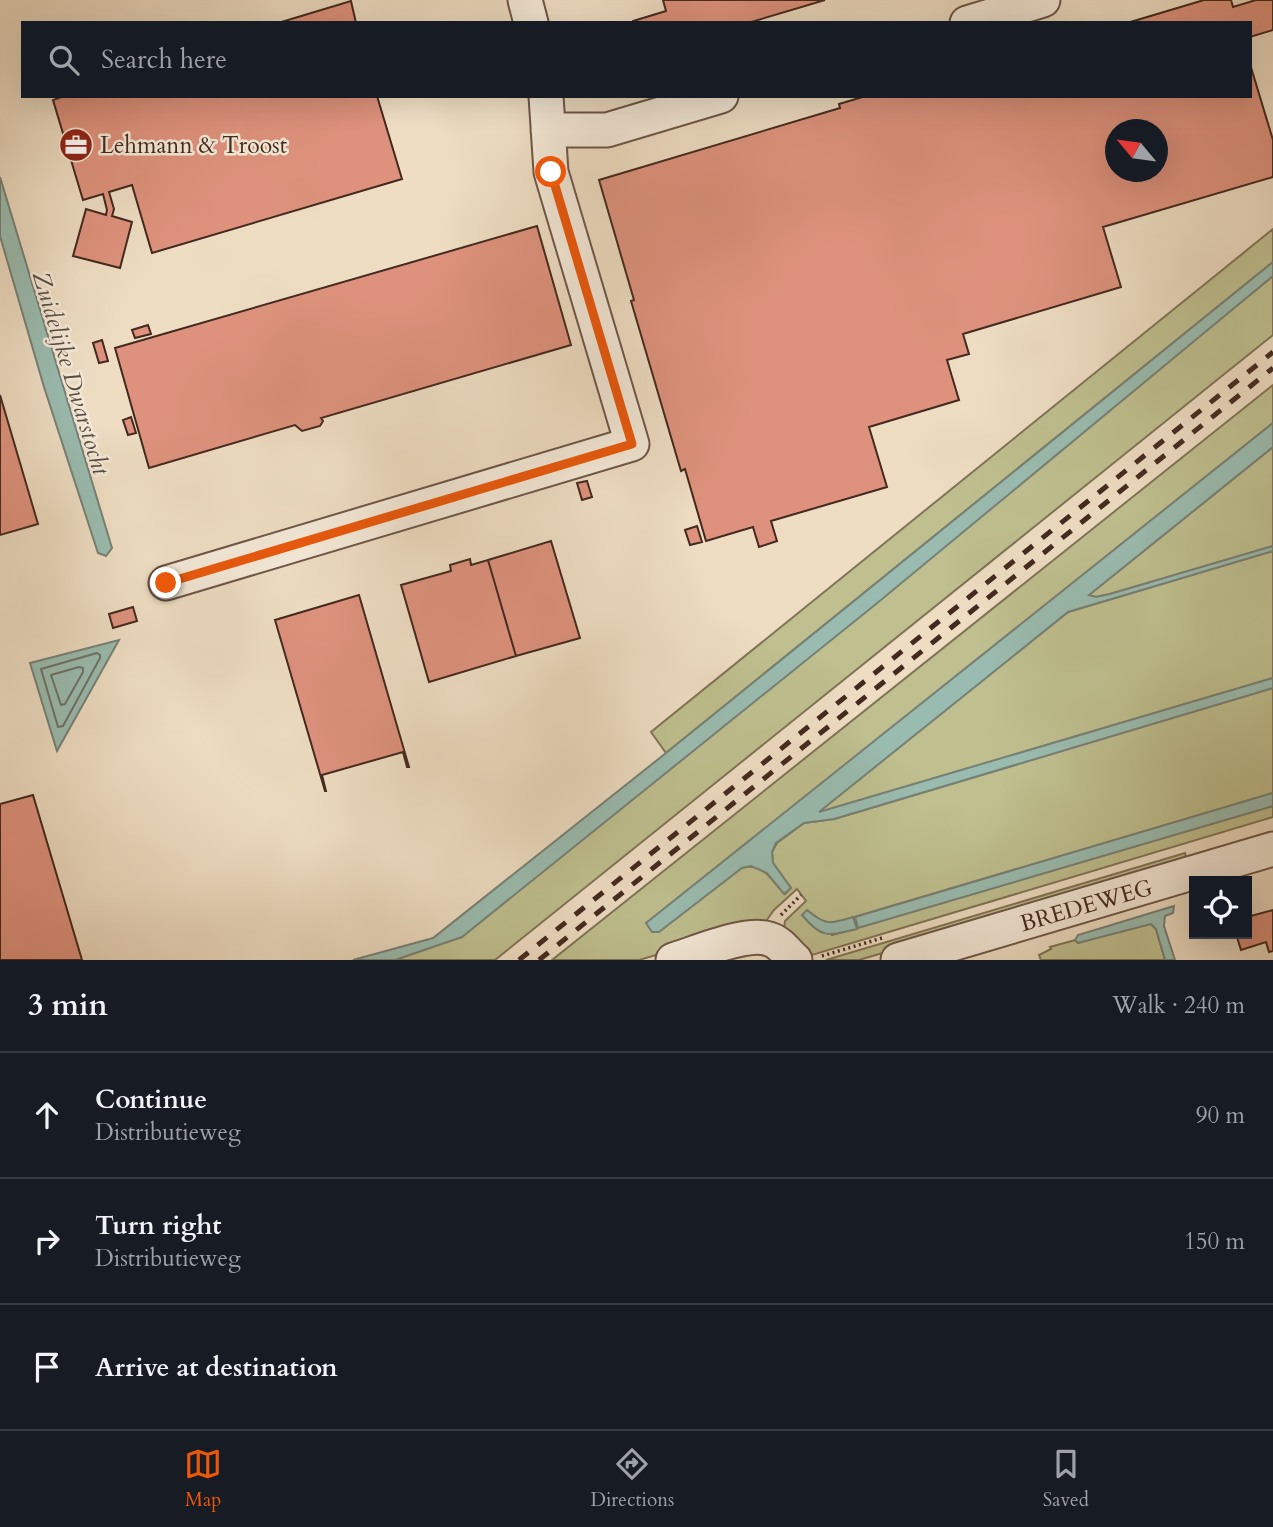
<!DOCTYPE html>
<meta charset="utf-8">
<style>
body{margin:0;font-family:Cardo,serif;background:#242831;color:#f1f3f6}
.controls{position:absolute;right:21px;bottom:21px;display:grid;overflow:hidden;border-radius:0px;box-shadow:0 7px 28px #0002}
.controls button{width:63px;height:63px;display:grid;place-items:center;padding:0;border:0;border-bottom:2px solid #363941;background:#171b24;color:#f1f3f6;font:35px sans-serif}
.compass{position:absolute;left:1105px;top:119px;width:63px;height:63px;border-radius:50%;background:#171b24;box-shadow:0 7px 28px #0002;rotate:299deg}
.stop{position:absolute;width:21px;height:21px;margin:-16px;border:5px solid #ea580c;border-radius:50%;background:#fff}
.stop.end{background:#ea580c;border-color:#fff;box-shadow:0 2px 7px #0008}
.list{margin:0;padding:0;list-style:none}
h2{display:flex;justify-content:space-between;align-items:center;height:91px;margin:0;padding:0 28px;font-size:30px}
h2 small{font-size:23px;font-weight:400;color:#9ea1a6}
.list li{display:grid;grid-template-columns:46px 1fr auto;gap:21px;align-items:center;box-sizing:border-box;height:126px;padding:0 28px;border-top:2px solid #363941}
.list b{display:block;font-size:26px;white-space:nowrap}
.list p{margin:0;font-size:23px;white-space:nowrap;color:#9ea1a6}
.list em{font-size:23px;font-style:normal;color:#9ea1a6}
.icon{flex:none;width:38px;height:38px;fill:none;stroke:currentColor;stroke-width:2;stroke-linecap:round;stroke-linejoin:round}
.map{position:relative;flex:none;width:1273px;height:960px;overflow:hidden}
.search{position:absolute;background:#171b24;box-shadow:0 7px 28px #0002;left:21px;right:21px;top:21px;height:77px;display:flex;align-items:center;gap:18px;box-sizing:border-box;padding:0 24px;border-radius:0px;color:#9ea1a6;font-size:26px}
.sheet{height:469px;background:#171b24}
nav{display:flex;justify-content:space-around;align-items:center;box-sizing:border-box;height:98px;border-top:2px solid #363941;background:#171b24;font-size:19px;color:#9ea1a6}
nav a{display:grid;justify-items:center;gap:4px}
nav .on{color:#ea580c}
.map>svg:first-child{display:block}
.green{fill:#bfbf8f;stroke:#817457;stroke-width:2}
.water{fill:#9abcb0;stroke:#778176;stroke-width:2}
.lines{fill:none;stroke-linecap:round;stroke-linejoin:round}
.shore{stroke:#6e7268;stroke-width:2}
.building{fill:#de927d;stroke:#43291f;stroke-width:2;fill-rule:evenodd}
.minor-casing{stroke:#6e5648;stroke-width:37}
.path{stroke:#43291f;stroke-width:3.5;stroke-dasharray:2 3.5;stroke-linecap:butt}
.minor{stroke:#f4e9d8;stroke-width:33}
.rail{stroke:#43291f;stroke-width:5;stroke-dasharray:12 12;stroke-linecap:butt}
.route{stroke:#ea580c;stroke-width:9}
.labels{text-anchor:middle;stroke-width:5;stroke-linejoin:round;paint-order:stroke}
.poi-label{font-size:23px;fill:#43291f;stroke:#f4e9d8;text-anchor:start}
.street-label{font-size:23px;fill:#43291f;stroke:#f4e9d8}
.water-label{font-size:24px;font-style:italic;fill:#594e43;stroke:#f4e9d8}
</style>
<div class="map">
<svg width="1273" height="960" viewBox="0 0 1273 960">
<rect width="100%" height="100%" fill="#eeddc3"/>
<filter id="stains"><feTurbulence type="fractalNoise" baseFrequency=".00286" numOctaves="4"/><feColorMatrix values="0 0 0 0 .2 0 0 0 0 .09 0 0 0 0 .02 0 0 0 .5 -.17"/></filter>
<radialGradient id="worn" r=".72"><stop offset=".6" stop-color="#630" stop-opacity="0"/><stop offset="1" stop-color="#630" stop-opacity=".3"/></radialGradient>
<path class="green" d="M1273,229V262L666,753L651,732Z
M1273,276V335L495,960H395L462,936Z
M1273,385V423L750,841L742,868C763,862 771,880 785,894L791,888L773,863L772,852L777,843L804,823L834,819L1273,688V793L831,924L820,920L807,910L832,935L1273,806V817L812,955L784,929L785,921L806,901L797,889L774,910L764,924L639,960H552Z
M1273,447V546L1110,594L1096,597L1089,595Z
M1273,551V678L817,813L1068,612Z
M1185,853L1187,863L859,960H826Z
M1145,924H1151L1156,929L1165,960H1041L1039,955L1051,949L1050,947L1075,940L1078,943Z"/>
<path class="water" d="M0,177L112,548L106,556L98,553L44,387L0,236Z
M1273,262V276L876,604L462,937L395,960H353L433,938L666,753Z
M1273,423V447L1089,595L1096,597L1110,594L1273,546V551L1068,612L819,812L1273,678V688L834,819L804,823L776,843L772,852L773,863L791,888L784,894L767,873L751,866L742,868L659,932H652L646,923Z
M119,640L57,751L30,663Z
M1273,793V806L858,928L855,917Z
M1174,906L1173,913L1165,916L1164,926L1175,960H1165L1156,929L1151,924L1078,943L1075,940L1078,935Z
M807,910C826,926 830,924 853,917L857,929C828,936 822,939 802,915Z"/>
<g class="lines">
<path class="shore" d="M97,653L100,655V658L63,726L58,727L41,669Z
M79,667L83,668V672L65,704L61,705L51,675Z"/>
</g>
<path class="building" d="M663,0H825L748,23H633V21L666,11Z
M1204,0H1231L1233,7L1256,0H1273V30L1250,37V23H1127Z
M351,1L356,23H278Z
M1250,64L1273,140V177L1103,227L1121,287L963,334L969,354L947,360L959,400L869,427L887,487L771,521L777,541L759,547L753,527L706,541L685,469L681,471L631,301L634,300L599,180L840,108L839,104L866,96H1250ZM1116,130H1158V172H1116Z
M64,96H377L402,179L152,253L132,185L109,192L114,209L112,216L132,222L120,268L73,256L86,209L106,215L107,210L103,194L83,200L53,100Z
M537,226L571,345L321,418L323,421L320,426L302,431L295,425L149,468L115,348Z
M148,325L151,334L135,338L132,330Z
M102,340L108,361L99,363L93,343Z
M0,395L38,524L0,535Z
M131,417L136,433L128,435L123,420Z
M587,481L592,497L582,500L577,483Z
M697,526L702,542L690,545L685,530Z
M551,541L580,638L516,656L488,560Z
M470,559L471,565L488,560L516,656L429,682L401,585L451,571L450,565Z
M359,595L409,767H407L403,752L322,775L326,791H325L275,620Z
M133,607L137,621L113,628L109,614Z
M33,795L82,960H0V804Z
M1273,910V951L1269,952L1266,942L1241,950L1236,934H1247V917Z"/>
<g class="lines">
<g class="minor-casing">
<path id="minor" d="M525,0L531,23
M967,23L1043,0
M548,130H607L721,96
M166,583L632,444L551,172L546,96
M673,960C696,953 747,931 769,939C780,942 787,953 795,960
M898,960L1273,849"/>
</g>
<path class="path" d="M781,915L801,895
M822,956L882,938"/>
<use href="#minor" class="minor"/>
<path class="rail" d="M519,960L1273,352
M539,960L1273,368"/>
</g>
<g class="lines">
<path class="route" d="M166,583L632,444L551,172"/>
</g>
<defs>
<g id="office-disc" transform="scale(1.75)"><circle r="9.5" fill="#8f2418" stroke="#f4e9d8"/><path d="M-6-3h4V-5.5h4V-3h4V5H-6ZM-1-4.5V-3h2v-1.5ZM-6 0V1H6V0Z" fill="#fff"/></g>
</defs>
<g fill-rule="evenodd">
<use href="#office-disc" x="76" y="145"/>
</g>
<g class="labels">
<g class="poi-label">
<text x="100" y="153">Lehmann &amp; Troost</text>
</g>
<g class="street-label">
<text transform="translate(1086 905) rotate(-16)" y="8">BREDEWEG</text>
</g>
<g class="water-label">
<text transform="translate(71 373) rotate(73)" y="8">Zuidelijke Dwarstocht</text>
</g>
</g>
<rect width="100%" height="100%" filter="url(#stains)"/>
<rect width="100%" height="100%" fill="url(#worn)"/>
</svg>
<div class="controls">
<button><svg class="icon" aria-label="locate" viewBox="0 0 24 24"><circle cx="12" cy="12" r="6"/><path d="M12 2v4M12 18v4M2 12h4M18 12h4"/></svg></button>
</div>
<svg class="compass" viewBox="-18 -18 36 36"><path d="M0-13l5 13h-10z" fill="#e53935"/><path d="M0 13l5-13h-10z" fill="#9ea1a6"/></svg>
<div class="stop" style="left:551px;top:172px"></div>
<div class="stop end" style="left:166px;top:583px"></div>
<div class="search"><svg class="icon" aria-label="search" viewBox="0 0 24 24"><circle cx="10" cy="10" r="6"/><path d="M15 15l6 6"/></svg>Search here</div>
</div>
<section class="sheet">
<h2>3 min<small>Walk · 240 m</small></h2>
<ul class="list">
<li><svg class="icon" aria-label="ahead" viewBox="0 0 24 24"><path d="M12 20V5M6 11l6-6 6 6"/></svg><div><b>Continue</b><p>Distributieweg</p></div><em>90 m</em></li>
<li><svg class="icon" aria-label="right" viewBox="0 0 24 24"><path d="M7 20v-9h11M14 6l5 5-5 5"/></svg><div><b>Turn right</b><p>Distributieweg</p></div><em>150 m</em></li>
<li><svg class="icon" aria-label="arrive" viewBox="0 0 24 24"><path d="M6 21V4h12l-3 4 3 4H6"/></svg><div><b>Arrive at destination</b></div></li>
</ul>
</section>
<nav>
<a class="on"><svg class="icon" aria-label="map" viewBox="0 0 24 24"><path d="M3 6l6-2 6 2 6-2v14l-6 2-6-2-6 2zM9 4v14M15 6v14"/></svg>Map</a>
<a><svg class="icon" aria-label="directions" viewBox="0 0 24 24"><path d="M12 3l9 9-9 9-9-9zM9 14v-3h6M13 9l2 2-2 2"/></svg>Directions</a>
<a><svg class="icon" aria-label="saved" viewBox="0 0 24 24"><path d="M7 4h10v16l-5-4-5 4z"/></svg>Saved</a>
</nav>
